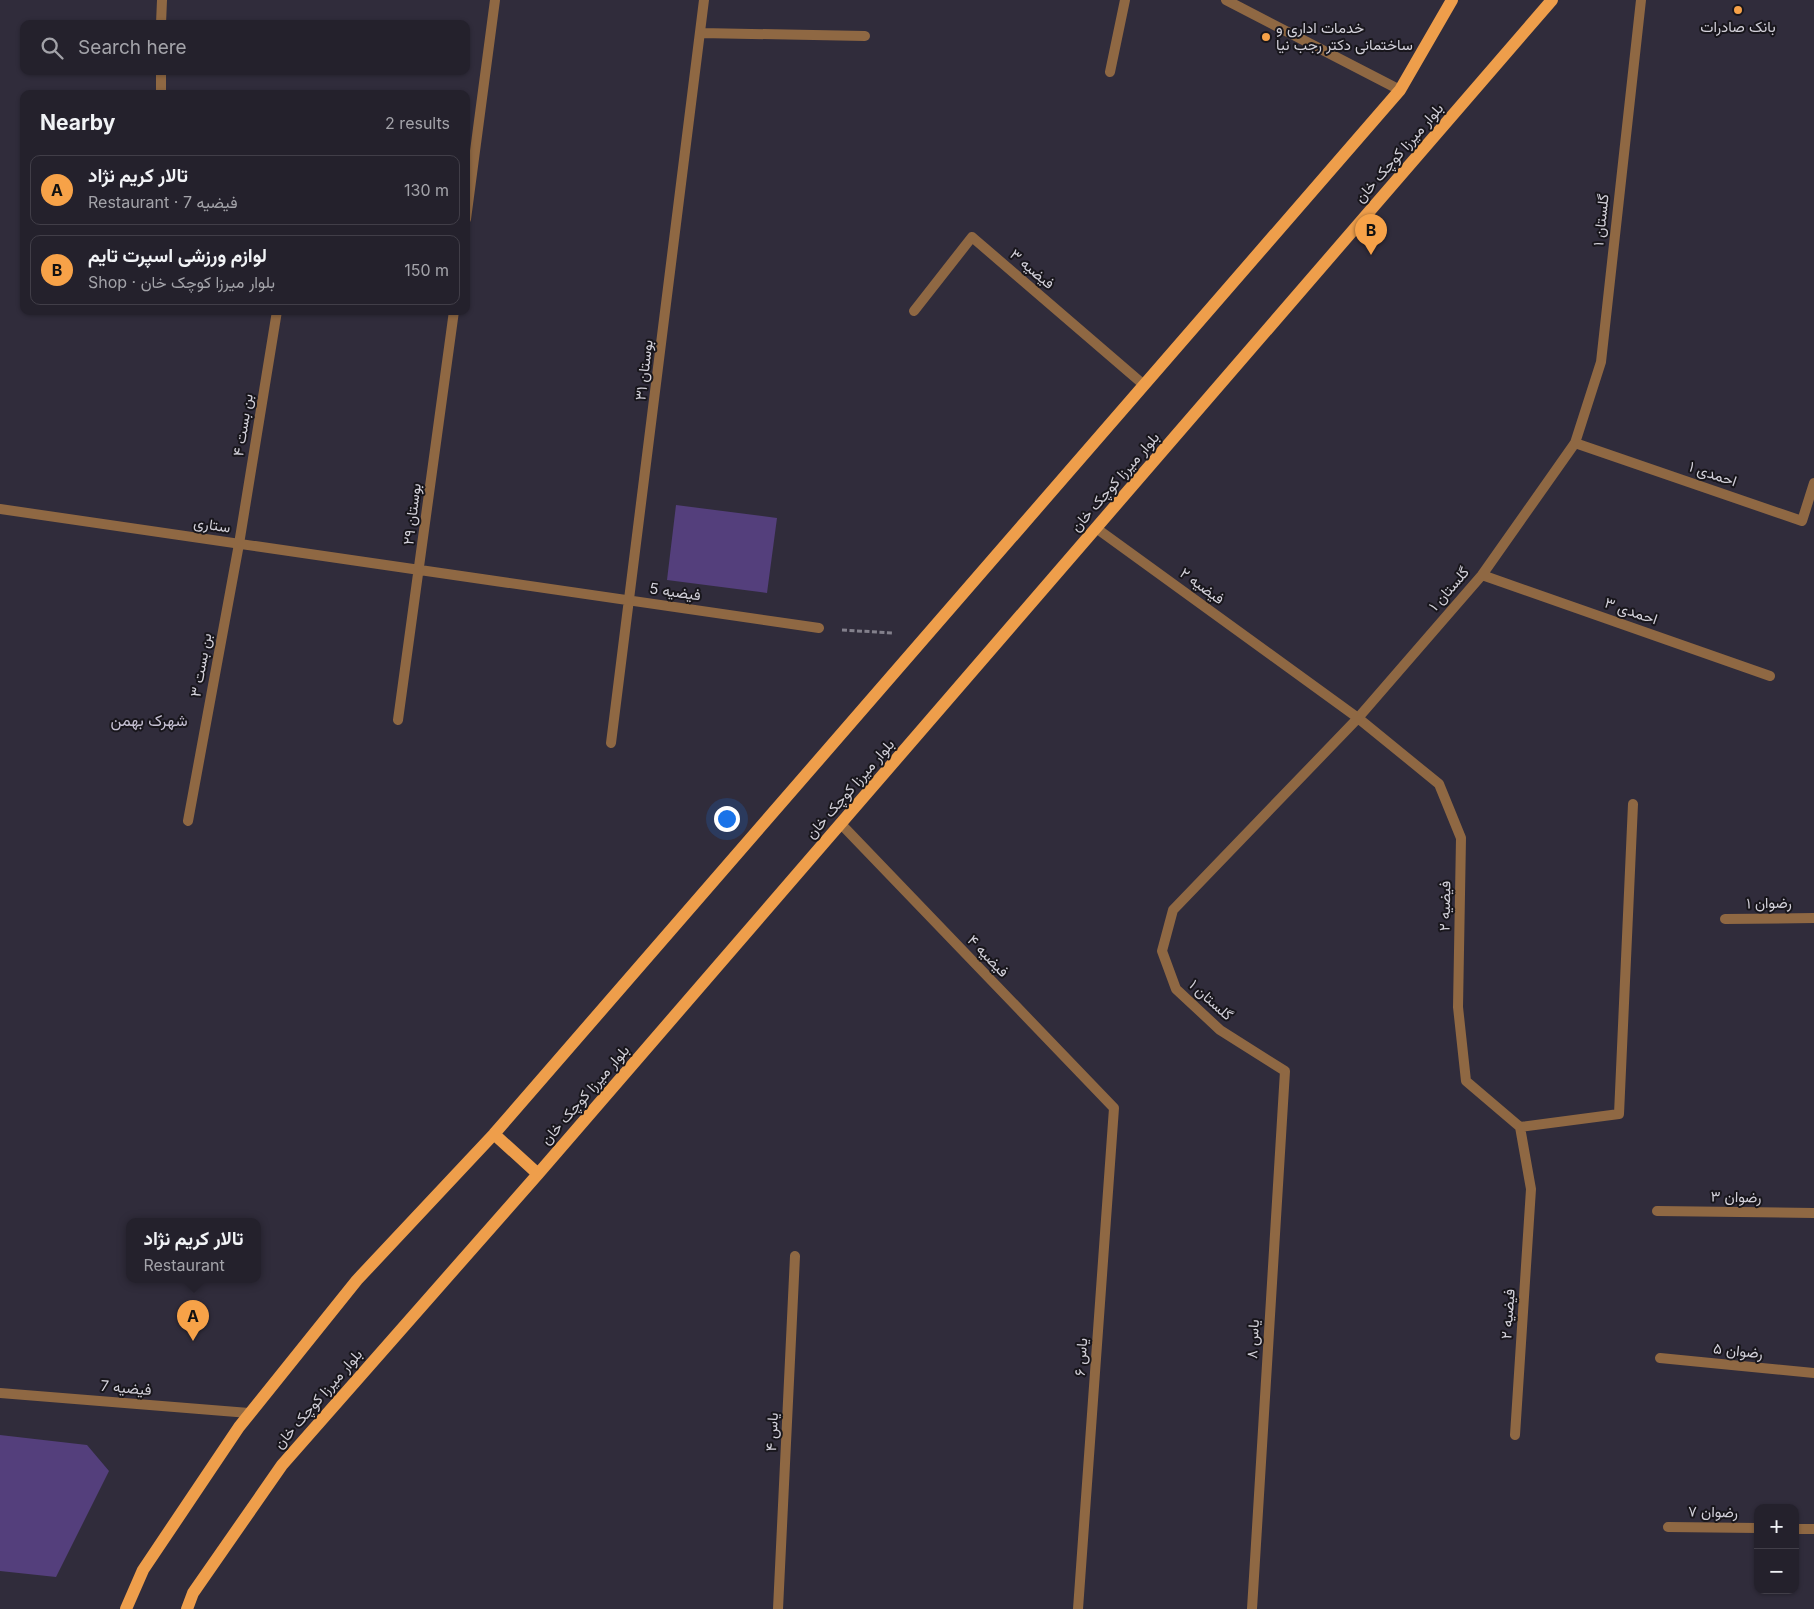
<!DOCTYPE html>
<meta charset="utf-8">
<style>
body{margin:0;font-family:Inter,Vazirmatn,sans-serif;background:#302e38;color:#f1f3f6}
.controls{position:absolute;right:15px;bottom:15px;display:grid;overflow:hidden;border-radius:10px;box-shadow:0 1px 4px #0004}
.controls button{width:45px;height:45px;display:grid;place-items:center;padding:0;border:0;border-bottom:1px solid #413e48;background:#24212c;color:#f1f3f6;font:25px sans-serif}
.you{position:absolute;left:726px;top:818px;width:18px;height:18px;margin:-12px;border:4px solid #fff;border-radius:50%;background:#1a73e8;box-shadow:0 0 0 8px #1a73e833}
.badge{display:grid;place-items:center;width:32px;height:32px;border-radius:50%;background:#f7a248;color:#111;font-size:16px;font-weight:700}
.pin{position:absolute;translate:-50% -41px;filter:drop-shadow(0 1px 2px #0008)}
.pin::after{content:'';position:absolute;top:26px;width:18px;height:15px;background:inherit;clip-path:polygon(0 0,100% 0,50% 100%)}
.popup{position:absolute;left:126px;top:1218px;width:135px;height:65px;box-sizing:border-box;display:grid;place-content:center;border-radius:10px;background:#24212c;filter:drop-shadow(0 1px 4px #0005);font-size:16px;white-space:nowrap;color:#a3a3a9}
.popup b{font-size:19px;color:#f1f3f6}
.popup::after{content:'';position:absolute;left:50%;top:100%;margin-left:-10px;border:10px solid transparent;border-top-color:#24212c}
.list{margin:0;padding:0;list-style:none}
h2{display:flex;justify-content:space-between;align-items:center;height:65px;margin:0;padding:0 20px;font-size:21px}
h2 small{font-size:16px;font-weight:400;color:#a3a3a9}
.list li{display:grid;grid-template-columns:32px 1fr auto;gap:15px;align-items:center;box-sizing:border-box;height:70px;margin:0 10px 10px;padding:0 10px;border:1px solid #413e48;border-radius:10px}
.list b{display:block;font-size:19px;white-space:nowrap}
.list p{margin:0;font-size:16px;white-space:nowrap;color:#a3a3a9}
.list em{font-size:16px;font-style:normal;color:#a3a3a9}
.icon{flex:none;width:28px;height:28px;fill:none;stroke:currentColor;stroke-width:2;stroke-linecap:round;stroke-linejoin:round}
.map{position:relative;flex:none;width:1814px;height:1609px;overflow:hidden}
.search{position:absolute;background:#24212c;box-shadow:0 1px 4px #0004;left:20px;top:20px;width:450px;height:55px;display:flex;align-items:center;gap:12px;box-sizing:border-box;padding:0 18px;border-radius:10px;color:#a3a3a9;font-size:19px}
.panel{position:absolute;background:#24212c;box-shadow:0 1px 4px #0004;left:20px;top:90px;width:450px;height:225px;border-radius:10px}
.map>svg:first-child{display:block}
.building{fill:#543f7c}
.lines{fill:none;stroke-linecap:round;stroke-linejoin:round}
.path{stroke:#83808c;stroke-width:3;stroke-dasharray:5 2.5;stroke-linecap:butt}
.street{stroke:#8f6843;stroke-width:10}
.primary{stroke:#ee9e4b;stroke-width:12}
.poi-dot{fill:#f7a248;stroke:#18161c;stroke-width:2}
.labels{text-anchor:middle;stroke-width:4;stroke-linejoin:round;paint-order:stroke}
.poi-label{font-size:15px;fill:#d2d0d9;stroke:#18161c}
.street-label{font-size:15px;fill:#d2d0d9;stroke:#18161c}
.neighbourhood-label{font-size:16px;fill:#c6c1d3;stroke:#18161c}
</style>
<div class="map">
<svg width="1814" height="1609" viewBox="0 0 1814 1609">
<rect width="100%" height="100%" fill="#302c3b"/>
<path class="building" d="M676,505L777,518L767,593L667,580Z
M0,1435L87,1445L109,1471L56,1577L0,1571Z"/>
<g class="lines">
<path class="path" d="M842,630L893,633"/>
<path class="street" d="M1226,0L1400,90
M161,24L162,0
M701,33L865,36
M1110,72L1125,0
M161,94V71
M466,219L495,0
M914,311L972,237L1144,385
M1575,443L1802,521L1814,483
M0,509L819,628
M1096,528L1358,718L1439,784L1461,838L1458,1007L1466,1081L1520,1127L1531,1189L1515,1435
M1482,575L1770,676
M398,720L454,311
M611,743L704,0
M188,821L239,544L277,311
M841,824L1114,1108L1078,1609
M1725,919L1814,918
M1520,1127L1619,1114L1633,804
M1657,1211L1814,1213
M1660,1358L1814,1373
M0,1393L249,1413
M1668,1527L1758,1528
M1795,1529H1814
M778,1609L795,1256
M1252,1609L1285,1071L1220,1030L1176,989L1162,951L1173,910L1358,718L1482,575L1575,443L1601,362L1641,0"/>
<path class="primary" d="M494,1134L538,1174
M126,1609L143,1570L239,1427L357,1280L494,1134L1400,90L1452,0
M187,1609L193,1593L282,1465L538,1174L1552,0"/>
</g>
<g class="poi-dot">
<circle cx="1738" cy="10" r="5"/>
<circle cx="1266" cy="37" r="5"/>
</g>
<g class="labels">
<g class="poi-label">
<text x="1738" y="32">بانک صادرات</text>
<text x="1276" y="33" text-anchor="start">خدمات اداری و<tspan x="1276" dy="17">ساختمانی دکتر رجب نیا</tspan></text>
</g>
<g class="street-label">
<text transform="translate(1399 153) rotate(-49)" y="5">بلوار میرزا کوچک خان</text>
<text transform="translate(1601 220) rotate(-84)" y="5">گلستان ۱</text>
<text transform="translate(1032 269) rotate(40)" y="5">فیضیه ۳</text>
<text transform="translate(644 370) rotate(-83)" y="5">بوستان ۳۱</text>
<text transform="translate(243 425) rotate(-81)" y="5">بن بست ۴</text>
<text transform="translate(1713 474) rotate(19)" y="5">احمدی ۱</text>
<text transform="translate(1115 482) rotate(-49)" y="5">بلوار میرزا کوچک خان</text>
<text transform="translate(412 514) rotate(-83)" y="5">بوستان ۲۹</text>
<text transform="translate(212 525) rotate(8)" y="5">ستاری</text>
<text transform="translate(1202 586) rotate(36)" y="5">فیضیه ۲</text>
<text transform="translate(1449 589) rotate(-49)" y="5">گلستان ۱</text>
<text transform="translate(675 592) rotate(8)" y="5">فیضیه 5</text>
<text transform="translate(1631 611) rotate(19)" y="5">احمدی ۳</text>
<text transform="translate(201 665) rotate(-80)" y="5">بن بست ۳</text>
<text transform="translate(850 789) rotate(-49)" y="5">بلوار میرزا کوچک خان</text>
<text transform="translate(1769 903) rotate(-1)" y="5">رضوان ۱</text>
<text transform="translate(1445 906) rotate(-89)" y="5">فیضیه ۲</text>
<text transform="translate(988 956) rotate(46)" y="5">فیضیه ۴</text>
<text transform="translate(1211 1000) rotate(42)" y="5">گلستان ۱</text>
<text transform="translate(585 1095) rotate(-49)" y="5">بلوار میرزا کوچک خان</text>
<text transform="translate(1736 1197) rotate(1)" y="5">رضوان ۳</text>
<text transform="translate(1508 1314) rotate(-86)" y="5">فیضیه ۲</text>
<text transform="translate(1253 1339) rotate(-87)" y="5">یاس ۸</text>
<text transform="translate(1738 1351) rotate(6)" y="5">رضوان ۵</text>
<text transform="translate(1081 1357) rotate(-86)" y="5">یاس ۶</text>
<text transform="translate(126 1388) rotate(5)" y="5">فیضیه 7</text>
<text transform="translate(318 1399) rotate(-49)" y="5">بلوار میرزا کوچک خان</text>
<text transform="translate(772 1432) rotate(-87)" y="5">یاس ۴</text>
<text transform="translate(1713 1512) rotate(1)" y="5">رضوان ۷</text>
</g>
<g class="neighbourhood-label">
<text x="149" y="726">شهرک بهمن</text>
</g>
</g>
</svg>
<div class="controls">
<button>+</button>
<button>−</button>
</div>
<div class="you"></div>
<div class="pin badge" style="left:193px;top:1341px">A</div>
<div class="popup"><b>تالار کریم نژاد</b>Restaurant</div>
<div class="pin badge" style="left:1371px;top:255px">B</div>
<div class="search"><svg class="icon" aria-label="search" viewBox="0 0 24 24"><circle cx="10" cy="10" r="6"/><path d="M15 15l6 6"/></svg>Search here</div>
<section class="panel">
<h2>Nearby<small>2 results</small></h2>
<ul class="list">
<li><span class="badge">A</span><div><b>تالار کریم نژاد</b><p>Restaurant · فیضیه 7</p></div><em>130 m</em></li>
<li><span class="badge">B</span><div><b>لوازم ورزشی اسپرت تایم</b><p>Shop · بلوار میرزا کوچک خان</p></div><em>150 m</em></li>
</ul>
</section>
</div>
